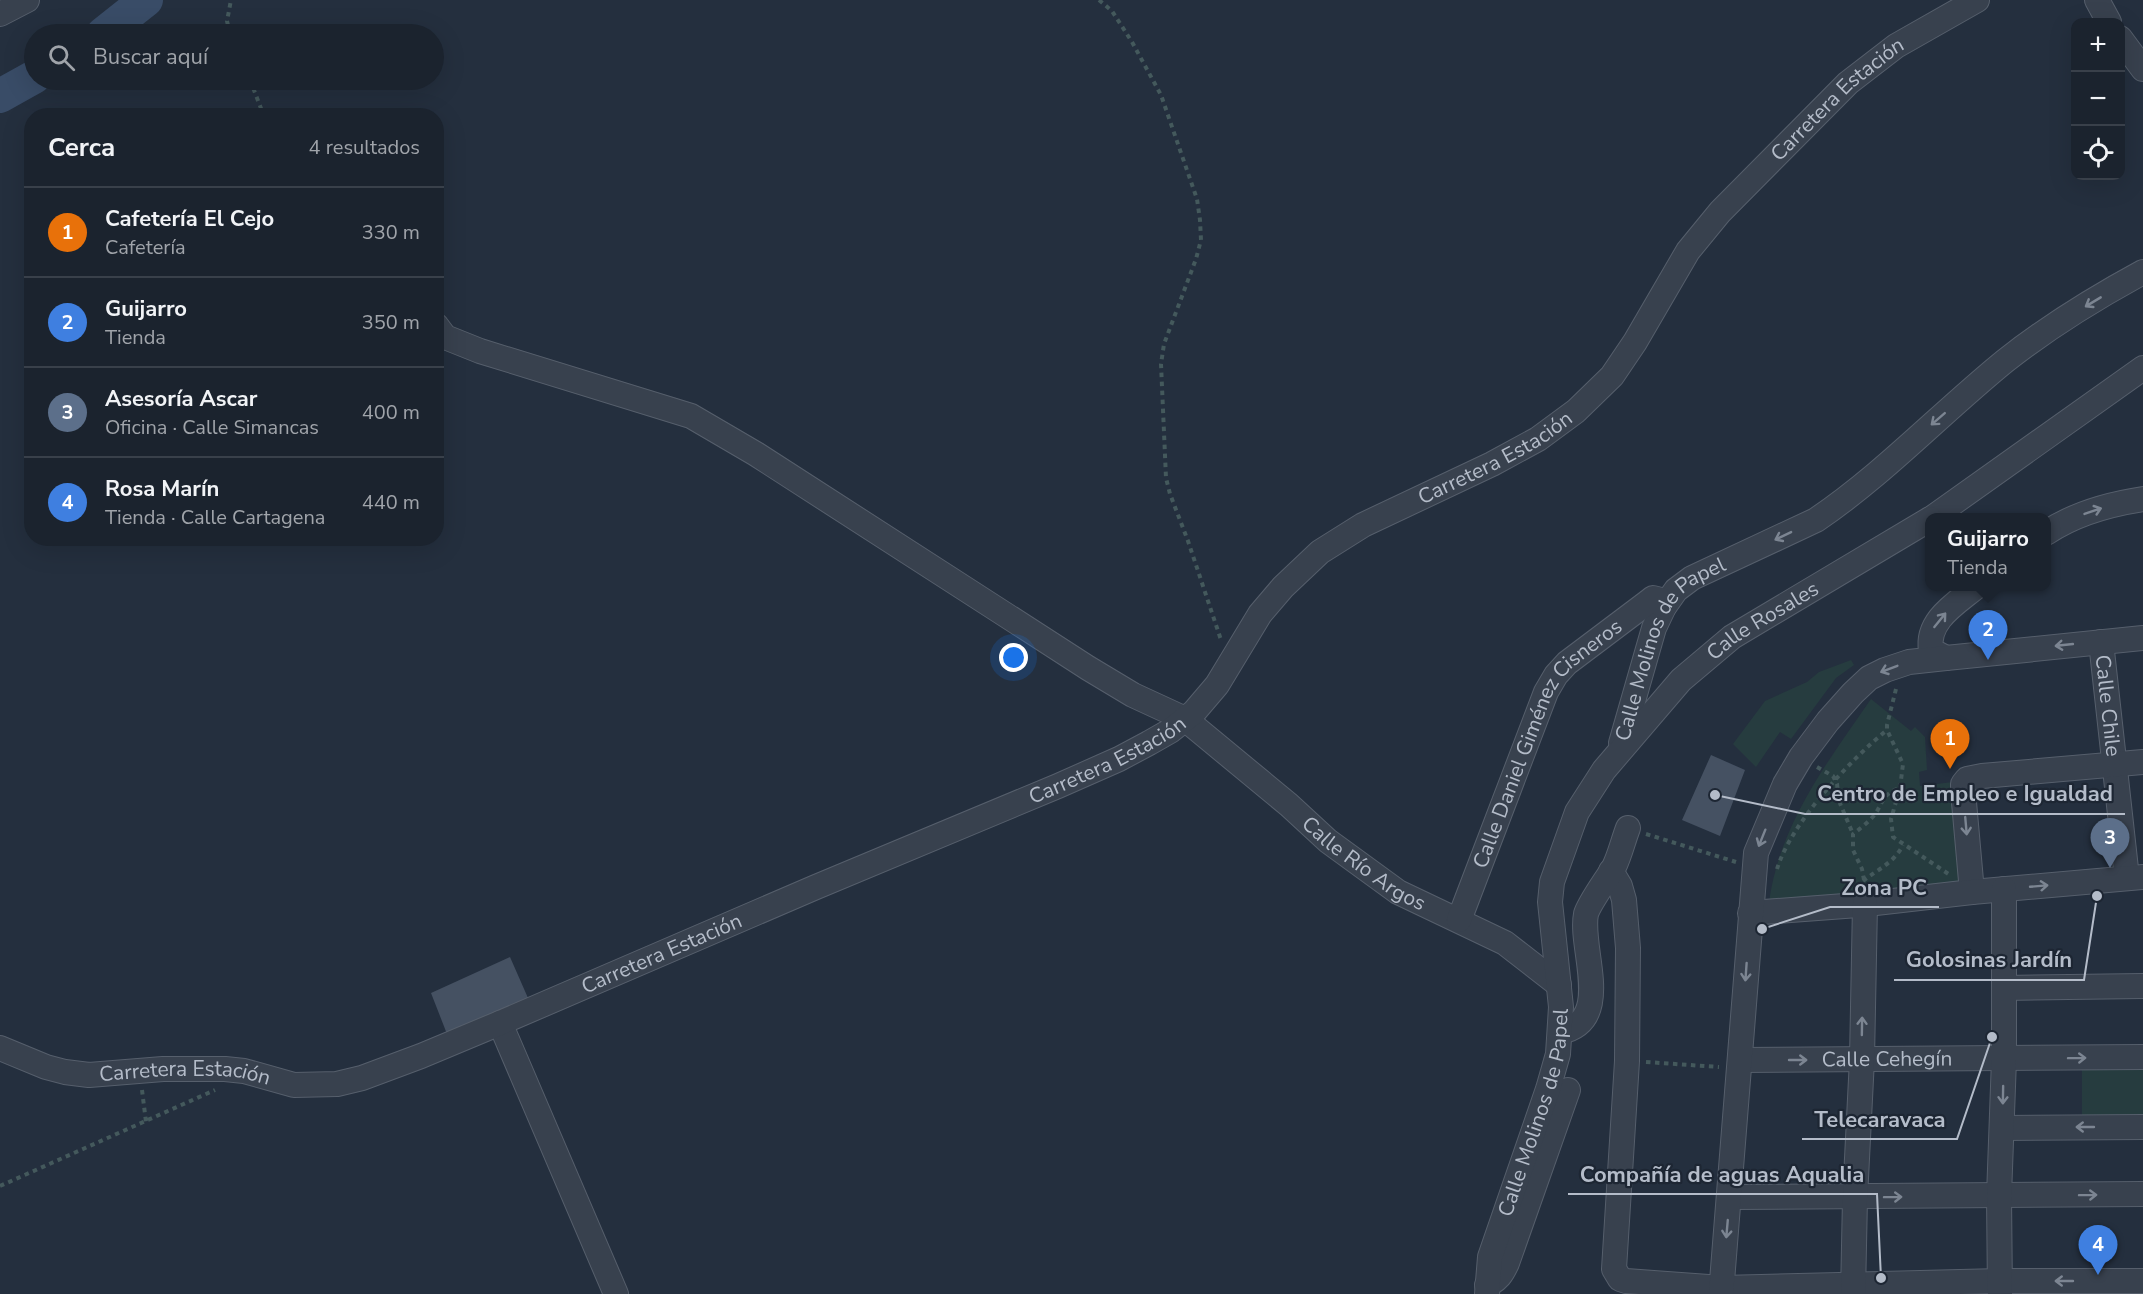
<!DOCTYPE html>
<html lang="es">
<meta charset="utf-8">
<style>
body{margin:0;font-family:"Nunito Sans",sans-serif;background:#282f3a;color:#f1f3f6}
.controls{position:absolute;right:18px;top:18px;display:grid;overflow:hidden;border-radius:12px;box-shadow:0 6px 24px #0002}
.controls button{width:54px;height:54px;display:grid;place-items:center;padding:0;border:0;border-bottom:2px solid #39404a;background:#1b232e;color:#f1f3f6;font:30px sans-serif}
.you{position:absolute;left:1014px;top:658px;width:21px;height:21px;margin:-15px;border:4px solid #fff;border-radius:50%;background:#1a73e8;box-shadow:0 0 0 9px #1a73e833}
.badge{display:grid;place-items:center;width:39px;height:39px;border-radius:50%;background:#8bbbb9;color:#fff;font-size:20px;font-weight:700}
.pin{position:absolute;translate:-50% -50px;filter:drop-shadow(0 2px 3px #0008)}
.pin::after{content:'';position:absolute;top:32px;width:21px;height:18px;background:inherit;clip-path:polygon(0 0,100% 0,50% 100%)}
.popup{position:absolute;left:1925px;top:513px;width:126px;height:78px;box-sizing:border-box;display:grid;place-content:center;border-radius:12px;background:#1b232e;filter:drop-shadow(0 2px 4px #0005);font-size:20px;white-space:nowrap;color:#a0a4aa}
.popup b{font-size:22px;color:#f1f3f6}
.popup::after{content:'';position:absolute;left:50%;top:100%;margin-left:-12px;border:12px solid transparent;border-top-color:#1b232e}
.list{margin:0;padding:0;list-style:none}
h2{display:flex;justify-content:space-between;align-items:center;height:78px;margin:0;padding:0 24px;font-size:26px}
h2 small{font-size:20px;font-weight:400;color:#a0a4aa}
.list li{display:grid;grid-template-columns:39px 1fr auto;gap:18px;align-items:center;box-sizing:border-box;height:90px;padding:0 24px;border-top:2px solid #39404a}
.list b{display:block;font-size:22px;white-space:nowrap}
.list p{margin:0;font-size:20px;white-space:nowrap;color:#a0a4aa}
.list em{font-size:20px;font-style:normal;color:#a0a4aa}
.icon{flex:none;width:33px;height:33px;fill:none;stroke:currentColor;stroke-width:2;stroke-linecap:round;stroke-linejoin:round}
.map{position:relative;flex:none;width:2143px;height:1294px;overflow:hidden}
.search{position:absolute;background:#1b232e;box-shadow:0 6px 24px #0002;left:24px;top:24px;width:420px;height:66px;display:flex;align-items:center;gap:15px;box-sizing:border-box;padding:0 21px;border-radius:33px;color:#a0a4aa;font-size:22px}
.panel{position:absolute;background:#1b232e;box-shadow:0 6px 24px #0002;left:24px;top:108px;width:420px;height:438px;border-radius:24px}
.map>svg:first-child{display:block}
.green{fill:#263c3f}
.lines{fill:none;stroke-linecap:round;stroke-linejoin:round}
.river{stroke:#394c67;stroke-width:34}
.building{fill:#455162}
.minor-casing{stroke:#565f6c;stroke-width:26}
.path{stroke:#44595c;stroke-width:4;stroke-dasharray:4.5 4.5;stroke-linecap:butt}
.minor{stroke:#38414e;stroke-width:24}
.oneway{stroke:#7c8592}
.labels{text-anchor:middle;stroke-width:4.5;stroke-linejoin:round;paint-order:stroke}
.street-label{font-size:21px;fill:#b4bcc9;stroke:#1d2633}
.leader{fill:none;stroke:#b4bcc9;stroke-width:2}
.callout-dot{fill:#b4bcc9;stroke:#1d2633;stroke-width:2}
.callout-label{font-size:22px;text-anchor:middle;font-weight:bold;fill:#b4bcc9;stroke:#1d2633;stroke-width:4.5;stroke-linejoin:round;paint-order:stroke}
</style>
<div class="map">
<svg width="2143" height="1294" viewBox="0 0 2143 1294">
<rect width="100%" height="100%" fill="#242f3e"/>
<path class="green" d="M1851,660L1854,665L1836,678L1791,739L1780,732L1756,767L1733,744L1765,701L1807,682L1819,672Z
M1871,699L1911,731L1915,727L1925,737L1927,770L1919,772L1920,786L1953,782L1962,883L1769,902C1780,823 1827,763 1871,699Z
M2143,1067V1116H2082V1068Z"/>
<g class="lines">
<path class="river" d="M103,34L146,0
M0,96L34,77"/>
</g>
<path class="building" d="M1711,755L1745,770L1720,836L1682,820Z
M510,957L528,998L447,1034L431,993Z"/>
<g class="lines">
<g class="minor-casing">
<g id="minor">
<path d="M2097,0L2109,22"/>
<path d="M0,14L27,0"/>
<path d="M2120,38L2143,69"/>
<path id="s1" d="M436,325L445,337L480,351L691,416L756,454L1088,668L1133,695L1185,719L1289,805L1328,841L1398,892L1505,943L1559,985"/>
<path d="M1932,518L2143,368"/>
<path d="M2046,533C2074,514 2110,504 2143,499"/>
<path id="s2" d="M2101,642L2127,878"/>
<path d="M1946,658L1931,650C1926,620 1957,603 1977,586"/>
<path id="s3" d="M1621,743L1654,628L1664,607L1676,590L1692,578L1816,520C1884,474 1941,413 2005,361C2048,327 2095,298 2143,272"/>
<path d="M1611,871L1620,886L1624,900L1628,948L1627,1061L1614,1269L1620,1279L1626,1281L1722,1288L2000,1281H2143"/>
<path d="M1972,892L1963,791V784L1967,779L1982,776L2143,762"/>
<path d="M1750,913L1858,905L1972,892L2143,877"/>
<path id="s4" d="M1459,920L1546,692L1556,675L1567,663L1648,602L1653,598L1661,600L1664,607"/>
<path d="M2004,988L2143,986"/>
<path d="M500,1023L616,1294"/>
<path d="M1560,1032C1615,1021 1579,949 1586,914C1589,903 1607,879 1614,867C1620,855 1623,841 1628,828"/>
<path id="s5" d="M0,1048L46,1067L65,1072L89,1075L163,1069H225L244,1071L294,1085L337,1084L362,1078L421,1056L500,1023L816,887L1058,786L1119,759L1149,743L1170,731L1194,712L1217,685L1260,614L1283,587L1320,552L1363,525L1492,464L1538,439L1576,411L1612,376L1635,342L1688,251L1720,212L1848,83L1896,46L1977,0"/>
<path id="s6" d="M1740,1060L2143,1057"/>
<path d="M2002,1128L2143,1127"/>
<path d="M1729,1197L2143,1194"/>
<path d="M1487,1285C1498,1280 1502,1274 1507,1263L1568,1090"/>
<path id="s7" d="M1487,1294L1490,1257L1548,1089L1558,1054L1561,1007L1550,902L1552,882L1577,812L1604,770L1681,680L1732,637L1930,519"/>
<path d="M1721,1294L1756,853L1785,784L1801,757L1828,721L1853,693L1869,678L1885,670L1909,662L1946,658L2143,638"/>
<path d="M1853,1294L1855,1198L1862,1059L1865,904"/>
<path d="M2000,1294L1999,1196L2004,1059V889"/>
</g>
</g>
<path class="path" d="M1099,0L1112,11L1132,42L1161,95L1197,199L1200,220L1201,240L1196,259L1164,344L1161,364L1166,478L1170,494L1188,541L1221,640
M230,34L227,21L231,0
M250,80L264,116
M1896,689L1887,725V730L1903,764L1900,788L1891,819L1893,837L1950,875
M1817,767L1833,776L1837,784L1839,801L1853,834
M1646,834L1736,862
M1777,869C1791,823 1850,760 1887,730
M1864,880L1862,869L1853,850V834C1861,828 1870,821 1876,813C1883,801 1884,793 1900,788
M1863,881C1878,869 1894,863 1903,845
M1646,1062L1719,1067
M142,1090L146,1122
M0,1186L215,1090"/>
<use href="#minor" class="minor"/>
</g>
<defs><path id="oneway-shaft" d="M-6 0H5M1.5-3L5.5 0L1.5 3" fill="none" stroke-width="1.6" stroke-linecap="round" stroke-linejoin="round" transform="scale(1.5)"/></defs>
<g class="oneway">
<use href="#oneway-shaft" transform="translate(2093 302) rotate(149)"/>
<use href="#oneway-shaft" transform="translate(1938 419) rotate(139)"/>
<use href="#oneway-shaft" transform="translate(2093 511) rotate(-19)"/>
<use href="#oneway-shaft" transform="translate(1783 536) rotate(154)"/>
<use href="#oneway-shaft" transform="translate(1940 620) rotate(-51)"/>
<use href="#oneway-shaft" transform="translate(2064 645) rotate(174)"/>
<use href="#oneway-shaft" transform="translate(1889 669) rotate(159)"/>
<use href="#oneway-shaft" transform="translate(1966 826) rotate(85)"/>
<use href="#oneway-shaft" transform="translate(1762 838) rotate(112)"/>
<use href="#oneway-shaft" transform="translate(2039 886) rotate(-5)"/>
<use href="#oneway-shaft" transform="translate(1746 972) rotate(94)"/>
<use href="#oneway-shaft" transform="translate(1862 1026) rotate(-89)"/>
<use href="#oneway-shaft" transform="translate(2077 1058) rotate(-1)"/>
<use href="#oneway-shaft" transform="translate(1798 1060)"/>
<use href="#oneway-shaft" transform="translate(2003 1095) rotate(91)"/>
<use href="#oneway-shaft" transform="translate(2085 1127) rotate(180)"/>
<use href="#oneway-shaft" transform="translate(2088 1195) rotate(-1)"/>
<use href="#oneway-shaft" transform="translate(1893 1197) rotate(-1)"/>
<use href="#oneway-shaft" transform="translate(1727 1229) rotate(95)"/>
<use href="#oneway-shaft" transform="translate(2064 1281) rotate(180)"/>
</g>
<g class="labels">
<g class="street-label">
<text dy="7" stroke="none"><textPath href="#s5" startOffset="2188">Carretera Estación</textPath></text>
<text dy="7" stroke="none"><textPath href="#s5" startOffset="1684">Carretera Estación</textPath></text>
<text dy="7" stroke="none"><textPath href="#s7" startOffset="768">Calle Rosales</textPath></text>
<text dy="7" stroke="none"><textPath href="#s3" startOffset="111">Calle Molinos de Papel</textPath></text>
<text dy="7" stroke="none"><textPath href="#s2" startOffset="64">Calle Chile</textPath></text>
<text dy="7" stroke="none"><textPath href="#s4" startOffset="201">Calle Daniel Giménez Cisneros</textPath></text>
<text dy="7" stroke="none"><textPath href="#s5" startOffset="1180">Carretera Estación</textPath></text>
<text dy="7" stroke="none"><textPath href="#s1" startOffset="1084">Calle Río Argos</textPath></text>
<text dy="7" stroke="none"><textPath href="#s5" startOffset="694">Carretera Estación</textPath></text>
<text dy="7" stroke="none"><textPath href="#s6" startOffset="147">Calle Cehegín</textPath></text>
<text dy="7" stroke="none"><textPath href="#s5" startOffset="190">Carretera Estación</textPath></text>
<text dy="7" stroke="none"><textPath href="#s7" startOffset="189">Calle Molinos de Papel</textPath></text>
</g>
</g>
<path class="leader" d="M1715 795L1805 814H2125M1762 929L1830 907H1939M2097 896L2084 980H1894M1992 1037L1957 1139H1802M1881 1278L1877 1194H1568"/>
<g class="callout-dot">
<circle cx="1715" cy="795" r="6"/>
<circle cx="1762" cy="929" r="6"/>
<circle cx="2097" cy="896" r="6"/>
<circle cx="1992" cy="1037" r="6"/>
<circle cx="1881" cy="1278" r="6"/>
</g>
<g class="callout-label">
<text x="1965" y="801">Centro de Empleo e Igualdad</text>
<text x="1884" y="895">Zona PC</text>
<text x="1989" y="967">Golosinas Jardín</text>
<text x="1880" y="1127">Telecaravaca</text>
<text x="1722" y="1182">Compañía de aguas Aqualia</text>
</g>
</svg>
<div class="controls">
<button>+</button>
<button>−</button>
<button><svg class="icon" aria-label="locate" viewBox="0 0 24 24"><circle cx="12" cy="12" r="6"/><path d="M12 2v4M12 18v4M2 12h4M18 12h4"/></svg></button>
</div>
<div class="you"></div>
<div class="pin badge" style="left:1950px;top:769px;background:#e8710a">1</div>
<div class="pin badge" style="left:1988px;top:660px;background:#3f7fe0">2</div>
<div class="popup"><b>Guijarro</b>Tienda</div>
<div class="pin badge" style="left:2110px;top:868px;background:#5c6f8a">3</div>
<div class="pin badge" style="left:2098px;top:1275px;background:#3f7fe0">4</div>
<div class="search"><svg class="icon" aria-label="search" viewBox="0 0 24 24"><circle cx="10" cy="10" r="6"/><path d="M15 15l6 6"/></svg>Buscar aquí</div>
<section class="panel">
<h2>Cerca<small>4 resultados</small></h2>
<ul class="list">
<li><span class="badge" style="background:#e8710a">1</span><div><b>Cafetería El Cejo</b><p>Cafetería</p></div><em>330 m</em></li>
<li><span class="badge" style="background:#3f7fe0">2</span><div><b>Guijarro</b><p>Tienda</p></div><em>350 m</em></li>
<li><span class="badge" style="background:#5c6f8a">3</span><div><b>Asesoría Ascar</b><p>Oficina · Calle Simancas</p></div><em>400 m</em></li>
<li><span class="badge" style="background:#3f7fe0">4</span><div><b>Rosa Marín</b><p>Tienda · Calle Cartagena</p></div><em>440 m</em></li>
</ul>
</section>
</div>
